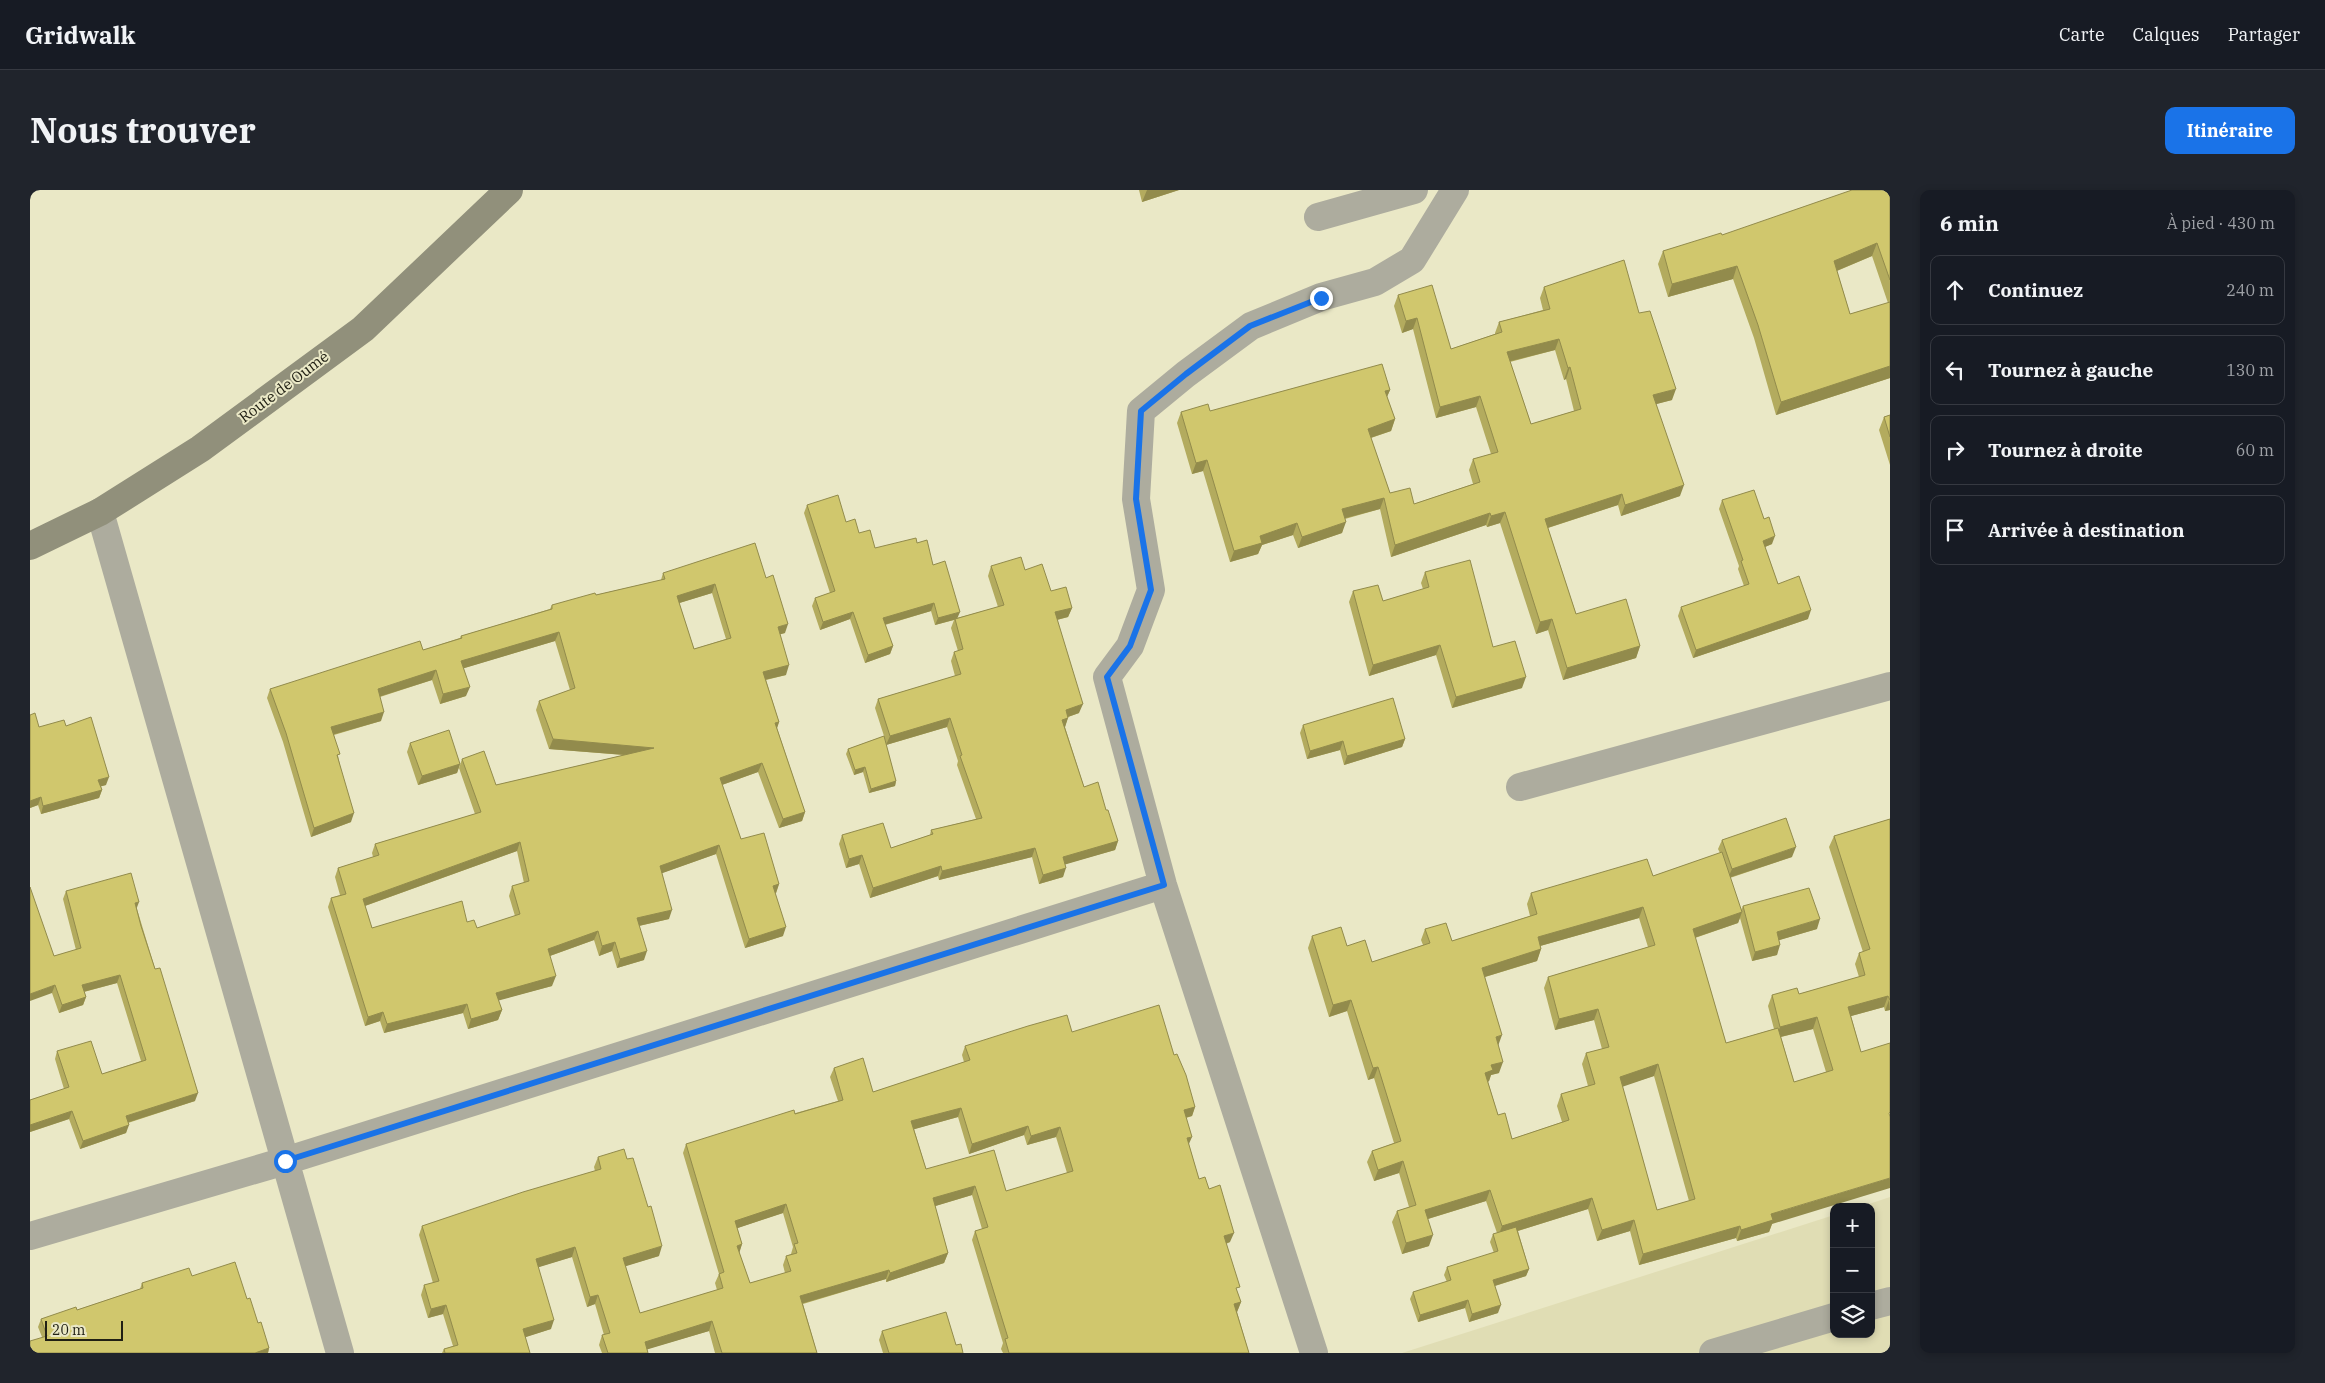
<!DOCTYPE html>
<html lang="fr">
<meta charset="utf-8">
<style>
body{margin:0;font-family:"IBM Plex Serif",serif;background:#20242c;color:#f1f3f6}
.controls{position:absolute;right:15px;bottom:15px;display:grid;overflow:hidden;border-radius:10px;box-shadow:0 2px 8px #0003}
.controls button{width:45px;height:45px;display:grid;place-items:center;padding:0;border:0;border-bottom:1px solid #363941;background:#171b24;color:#f1f3f6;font:25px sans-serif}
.scale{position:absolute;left:15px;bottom:12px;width:78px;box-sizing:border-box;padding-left:5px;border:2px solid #212014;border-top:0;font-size:14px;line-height:18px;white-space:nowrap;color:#212014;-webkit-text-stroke:4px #eae8c6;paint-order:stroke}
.stop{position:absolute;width:15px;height:15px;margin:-11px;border:4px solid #1a73e8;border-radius:50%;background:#fff}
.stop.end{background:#1a73e8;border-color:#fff;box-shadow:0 1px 5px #0008}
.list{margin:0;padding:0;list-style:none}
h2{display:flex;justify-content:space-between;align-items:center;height:65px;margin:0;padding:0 20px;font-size:21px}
h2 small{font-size:16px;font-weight:400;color:#9ea1a6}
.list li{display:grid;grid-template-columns:32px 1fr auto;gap:15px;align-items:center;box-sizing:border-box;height:70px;margin:0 10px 10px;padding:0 10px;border:1px solid #363941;border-radius:10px}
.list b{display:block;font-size:19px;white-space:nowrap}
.list em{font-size:16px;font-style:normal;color:#9ea1a6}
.icon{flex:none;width:28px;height:28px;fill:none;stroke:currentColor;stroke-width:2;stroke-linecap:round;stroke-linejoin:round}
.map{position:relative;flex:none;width:1860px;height:1163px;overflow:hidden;border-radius:10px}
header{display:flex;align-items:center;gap:30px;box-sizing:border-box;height:70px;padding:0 25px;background:#171b24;border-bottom:1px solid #363941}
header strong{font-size:24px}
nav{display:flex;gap:28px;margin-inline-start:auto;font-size:18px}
.intro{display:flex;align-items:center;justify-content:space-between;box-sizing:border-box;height:120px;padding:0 30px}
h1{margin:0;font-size:35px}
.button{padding:12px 22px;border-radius:10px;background:#1a73e8;color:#fff;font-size:18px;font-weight:700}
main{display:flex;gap:30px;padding:0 30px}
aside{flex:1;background:#171b24;border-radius:10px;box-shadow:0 2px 8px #0003}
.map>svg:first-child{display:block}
.built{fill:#e0ddb4}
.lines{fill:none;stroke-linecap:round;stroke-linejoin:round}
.street{stroke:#adac9e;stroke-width:28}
.secondary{stroke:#91907b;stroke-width:28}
.wall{fill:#b3ab5e;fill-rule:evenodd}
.shaded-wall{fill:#928b4c}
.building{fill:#d0c76d;stroke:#928b4c;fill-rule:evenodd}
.route{stroke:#1a73e8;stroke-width:6}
.labels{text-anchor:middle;stroke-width:4;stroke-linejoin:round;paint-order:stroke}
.street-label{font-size:15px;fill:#212014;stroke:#eae8c6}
</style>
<header>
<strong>Gridwalk</strong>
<nav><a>Carte</a><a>Calques</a><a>Partager</a></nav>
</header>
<div class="intro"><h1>Nous trouver</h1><a class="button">Itinéraire</a></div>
<main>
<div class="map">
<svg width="1860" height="1163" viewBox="0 0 1860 1163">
<rect width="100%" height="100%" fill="#eae8c6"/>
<path class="built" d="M1860,1007V1163H1372L1804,1025V1144H1841V1017H1830Z"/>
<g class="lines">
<path class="street" d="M1288,27L1384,0
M70,322L310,1163
M1490,597L1860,496
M0,1046L255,971L1133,695
M1841,1116L1860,1111
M1284,1163L1133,695L1077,487L1100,456L1121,400L1106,309L1111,221L1156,184L1221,136L1291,107L1345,92L1382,70L1425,0
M1683,1163L1804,1127"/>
<path class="secondary" d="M0,356L70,322L170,259L333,139L479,0"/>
</g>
<path class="wall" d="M1109,0H1149L1112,12Z
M1860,0V188L1746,225L1724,148L1703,89L1638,107L1628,74L1633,61ZM1842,66L1858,113L1820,124L1807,81Z
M1514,97L1609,123L1642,210L1626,214L1650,306L1591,326L1588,315L1518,338L1546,424L1610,456L1606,468L1533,490L1518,440L1506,444L1470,333L1457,337L1456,335L1361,367L1350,319L1315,329L1312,343L1268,358L1263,345L1232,355L1228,364L1200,372L1173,281L1162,284L1147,233L1151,222L1180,221L1360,200L1357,207L1365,229L1361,241L1341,248L1360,303L1384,314L1443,294L1439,280L1443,269L1461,264L1446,217L1406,228L1383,139L1372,143L1364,116L1368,105L1421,159L1465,144V143L1469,132L1513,120L1510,108ZM1525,160L1534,190L1536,189L1544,221L1501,234L1480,172Z
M1860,225V275L1849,240L1854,227Z
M1692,310L1742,354L1735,357L1748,394L1778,429L1663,468L1648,426L1651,417L1714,396L1708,379L1709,376L1689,319Z
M777,315L816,332L845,358L887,353L903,375L927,428L968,417L958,386L961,376L995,380L1042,418L1038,427L1027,430L1049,523L1038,527L1035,537L1054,597L1076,620L1088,651L1085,660L1035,674L1033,687L1009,694L1002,667L909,690L908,686L840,708L829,674L816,678L809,654L812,645L861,658L900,645L901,640L946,629L927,575L928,571L917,537L856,555L866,591L865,596L839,603L833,582L824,585L816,564L818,559L854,546L845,518L848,509L925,486L921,471L924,462L928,461L921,438L924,430L905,435L901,421L855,435L863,456L860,464L835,473L820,429L790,440L782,416L785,408L800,403L774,323Z
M1395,382L1463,457L1492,498L1422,518L1406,465L1339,486L1319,412L1323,401L1353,411L1393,399L1391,393Z
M633,383L736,388L755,443L750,444L756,485L736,490L749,532L747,538L775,622L772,631L749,638L728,582L692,595L711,649L749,694L746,703H745L753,746L715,758L686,664L632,683L639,729L609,736L614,770L587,778L582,761L569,766L564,750L520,766L522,796L468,810L472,820L468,830L438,839L433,823L354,843L350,831L335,836L298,717L301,708L310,705L305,687L308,678L343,667L342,663L345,654L445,624L429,578L432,569L466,595L594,565L519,559L506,520L509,511L540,500L525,451L434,478L436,506L410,514L402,490L350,507L351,531L304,545L321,632L281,647L253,552L237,508L240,499L393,460L430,448L431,446L520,419L522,415L631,390ZM682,403L696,449L664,459L649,413ZM487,661L494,693L482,696L479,706L485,726L447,738L437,732L342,738L335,716Z
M0,525L9,537L36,536L76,595L71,596L72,600L69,608L11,624L8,615L0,618Z
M1273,535L1375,549L1372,557L1314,575L1310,560L1277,569L1270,543Z
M380,553L430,574L427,583L388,595L377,562Z
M1860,629V820L1855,821L1854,817L1821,826L1831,862L1742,1034L1739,1042L1707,1051L1706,1048L1609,1075L1600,1041L1567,1051L1558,1019L1488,1041L1499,1079L1496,1086L1465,1096L1468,1123L1439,1132L1435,1118L1388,1132L1380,1109L1383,1102L1417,1092L1414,1085L1417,1077L1464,1063L1460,1052L1463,1044L1467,1043L1456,1011L1398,1029L1399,1056L1372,1064L1362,1032L1367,1021L1379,1017L1369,983L1344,991L1337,972L1342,961L1364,953L1344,888L1338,890L1317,821L1299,827L1278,758L1282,746L1317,756L1342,772L1393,755L1391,750L1395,739L1422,751L1500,726L1497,714L1501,703L1623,686L1690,663L1688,659L1692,650L1762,667L1700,688L1711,720L1713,716L1787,739L1749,750L1747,765L1722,771L1710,728L1708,733L1665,748L1696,853L1744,839L1738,816L1742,805L1769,804L1829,787L1825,774L1829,763L1833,762L1799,657L1804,646ZM1609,728L1618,757L1518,787L1514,798L1525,840L1564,830L1572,859L1556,863L1552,874L1558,896L1531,904L1527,916L1532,932L1482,949L1468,925L1458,892L1459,891L1461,885L1469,883L1468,856L1455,787L1507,771L1511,759L1510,756ZM1783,839L1796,882L1764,892L1751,847ZM1624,886L1659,1011L1627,1020L1592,896Z
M36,701L107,719L165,911L98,933L96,943L50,959L39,929L0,942V910L34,899L25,869L27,861L72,884L111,871L87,793L54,802L56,807L53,815L29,823L22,803L24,766L46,760L33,709Z
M1042,842L1144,865L1165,917L1162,926L1156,928L1159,955L1169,989L1179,999L1200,1052L1196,1054L1207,1102L1211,1112L1207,1122L1219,1163H973L971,1159L973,1153L942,1050L945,1041L952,1039L942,1005L905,1016L918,1063L914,1073L856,1092V1089L773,1114L787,1163H685L679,1141L617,1159L618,1163H572L569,1155L572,1145H574L565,1114L557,1117L542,1067L508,1077L521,1139L495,1147L500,1163H412L414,1159L423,1156L413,1124L398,1128L391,1105L394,1095L403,1093L389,1045L392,1036L565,981L564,977L568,967L629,1066L595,1076L610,1123L687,1100L685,1093L689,1084L653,963L656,954L808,911L800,887L804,878L843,902L934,872L932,865L935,856ZM928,927L939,964L994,945L997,955L1026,947L1037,983L976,1001L896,979L884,939ZM753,1023L763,1057L761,1064L756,1066L753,1075L755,1083L720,1093L709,1062L712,1054L707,1038Z
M162,1086L217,1109L239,1158L238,1163H0L12,1147L8,1137L11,1129L47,1120L110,1099L112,1093Z
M852,1141L926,1155L933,1163H853L849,1150Z"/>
<path class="shaded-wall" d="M1117,0H1149L1112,12Z
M1847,53L1842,66L1799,84L1804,71Z
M1707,76L1703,89L1638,107L1642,94Z
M1387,128L1383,139L1372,143L1376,131Z
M1529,149L1525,160L1473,173L1477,162Z
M1860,176V188L1746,225L1751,212Z
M1540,177L1536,189L1534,190L1538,178Z
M1646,199L1642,210L1619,216L1623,205Z
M1360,200L1355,211V201Z
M1450,206L1446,217L1406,228L1410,217Z
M1365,229L1361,241L1334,250L1338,239Z
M1177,270L1173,281L1162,284L1166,273Z
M1654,295L1650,306L1591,326L1595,315Z
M1592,304L1588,315L1511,340L1515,329Z
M1354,308L1350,319L1308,330L1312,319Z
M1475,322L1470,333L1457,337L1461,326Z
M1460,323L1456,335L1361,367L1365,355Z
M1316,332L1312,343L1268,358L1272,347Z
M1267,333L1263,345L1232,355L1228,364L1200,372L1204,361L1230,346Z
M1745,346L1742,354L1730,359L1733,351Z
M685,394L682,403L643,415L647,406Z
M904,413L901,421L850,436L853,428Z
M1042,418L1038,427L1022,431L1025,422Z
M1781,420L1778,429L1663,468L1666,460Z
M823,422L820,429L790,440L793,432Z
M930,422L927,429L905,435L908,428Z
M1522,429L1518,440L1506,444L1510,432Z
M758,434L755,443L744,446L748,437Z
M529,442L525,451L428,480L431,471Z
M1410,455L1406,465L1339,486L1343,475Z
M863,456L860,464L835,473L838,465Z
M1610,456L1606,468L1533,490L1537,478Z
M759,475L756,485L730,491L733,482Z
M406,480L402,490L345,508L348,499Z
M1496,487L1492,498L1422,518L1426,507Z
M440,497L436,506L410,514L413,504Z
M1053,514L1049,523L1032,529L1036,520Z
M354,522L351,531L298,546L301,537Z
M920,528L917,537L856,555L860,546Z
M1038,528L1035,537L1029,539L1032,530Z
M749,532L746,541L745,533Z
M523,549L624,558L621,567L519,559Z
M1375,549L1372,557L1314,575L1317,566Z
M1313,551L1310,560L1277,569L1280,561Z
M732,573L728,582L686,597L690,588Z
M430,574L427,583L388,595L392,586Z
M835,577L833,582L824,585L825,580Z
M79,587L76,595L65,598L68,590Z
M866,591L865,596L839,603L841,599Z
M72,600L69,608L11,624L13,616Z
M11,607L8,615L0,618V611Z
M775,622L772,631L749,638L753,629Z
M324,623L321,632L281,647L284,638Z
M1088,651L1085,660L1030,676L1033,667Z
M490,652L487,661L329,718L333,709Z
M689,655L686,664L627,685L630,676Z
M1766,657L1762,667L1698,688L1702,679Z
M1005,658L1002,667L909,690L912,681Z
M832,665L829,674L816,678L819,669Z
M911,676L908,686L840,708L843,698Z
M1036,678L1033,687L1009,694L1013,685Z
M749,694L746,703L739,705L743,696Z
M109,712L106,720L105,713Z
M1613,717L1609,728L1503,758L1508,747Z
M642,720L639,729L604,737L607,728Z
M1712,722L1708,733L1658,750L1663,739Z
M1790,729L1787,739L1743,752L1747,742Z
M756,737L753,746L715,758L719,749Z
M568,741L564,750L514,768L518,759Z
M585,752L582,761L569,766L572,756Z
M1750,755L1747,765L1722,771L1725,762Z
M1511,759L1507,771L1448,789L1452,778Z
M617,761L614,770L587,778L590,769Z
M90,785L87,793L49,803L52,795Z
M526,786L522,796L463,812L466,803Z
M25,795L22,803L0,811V804Z
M1858,806L1854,817L1814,828L1818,817Z
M56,807L53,815L29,823L32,815Z
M1321,810L1317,821L1299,827L1303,815Z
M1859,810L1860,820L1855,821Z
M437,814L433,823L354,843L357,834Z
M1568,819L1564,830L1525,840L1529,829Z
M472,820L468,830L438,839L441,829Z
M353,822L350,831L335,836L338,827Z
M1787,827L1783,839L1746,848L1750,837Z
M1472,845L1468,856L1466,847Z
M1473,872L1469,883L1461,885L1459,891L1451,894L1455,883L1461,875Z
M1628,874L1624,886L1586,899L1590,887Z
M1348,877L1344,888L1338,890L1343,878Z
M168,903L165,911L93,934L96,926Z
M1165,917L1162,926L1150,929L1154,920Z
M931,918L928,927L878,941L881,931Z
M42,921L39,929L0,942V935Z
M99,935L96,943L50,959L53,951Z
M998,936L994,945L939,964L942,954Z
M1030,937L1026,947L997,955L1001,946Z
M1162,947L1158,956L1157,948Z
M1373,971L1369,983L1344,991L1348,980Z
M1860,988V998L1742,1034L1739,1042L1707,1051L1711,1040L1741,1024Z
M945,996L942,1005L899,1018L903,1008Z
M1460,1000L1456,1011L1391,1031L1395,1020Z
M1562,1008L1558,1019L1468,1047L1472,1036Z
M756,1014L753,1023L702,1040L705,1031Z
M1604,1030L1600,1041L1567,1051L1572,1040Z
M1710,1036L1706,1048L1609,1075L1613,1064Z
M1204,1043L1200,1052L1191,1055L1194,1046Z
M1403,1045L1399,1056L1372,1064L1376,1053Z
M712,1054L709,1064L707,1056Z
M632,1056L629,1066L590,1078L593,1068Z
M545,1057L542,1067L503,1079L506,1069Z
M918,1063L914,1073L856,1092L860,1083Z
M1499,1079L1496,1086L1461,1097L1463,1090Z
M859,1080L856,1089L767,1115L770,1106Z
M568,1105L565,1114L557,1117L560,1107Z
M1438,1110L1435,1118L1388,1132L1390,1125Z
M1211,1112L1207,1122L1201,1124L1204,1114Z
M416,1115L413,1124L398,1128L401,1119Z
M1471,1115L1468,1123L1439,1132L1442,1124Z
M524,1130L521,1139L490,1149L493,1139Z
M682,1131L679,1141L612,1161L615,1152Z
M239,1158L238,1163H225Z"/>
<path class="building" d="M1822,0H1860V90L1847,53L1804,71L1820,124L1860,112V176L1751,212L1728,135L1707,76L1642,94L1633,61L1691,43L1692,45Z
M1594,70L1609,123L1620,121L1646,199L1623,205L1654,295L1595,315L1592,304L1515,329L1546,424L1596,409L1610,456L1537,478L1522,429L1510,432L1475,322L1461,326L1460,323L1365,355L1354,308L1312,319L1316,332L1272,347L1267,333L1230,346L1232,353L1204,361L1177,270L1166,273L1151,222L1178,214L1180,221L1352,174L1360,200L1355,201L1365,229L1338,239L1360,303L1380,298L1384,314L1450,292L1443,269L1468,262L1450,206L1410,217L1387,128L1376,131L1368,105L1402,95L1421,159L1472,142L1469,132L1520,119L1514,97ZM1529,149L1538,178L1540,177L1551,219L1501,234L1477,162Z
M1860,225V247L1854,227Z
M1724,300L1734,329L1739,327L1745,346L1733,351L1748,394L1769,386L1781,420L1666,460L1651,417L1719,394L1711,371L1713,370L1692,310Z
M808,305L816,332L825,329L829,343L840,340L845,358L886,348L887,353L897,350L903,375L915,371L930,422L908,428L904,413L853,428L863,456L838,465L823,422L793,432L785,408L805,401L777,315Z
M725,353L736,388L743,385L758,434L748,437L759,475L733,482L749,532L745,533L775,622L753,629L732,573L690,588L711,649L734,643L749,694L743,696L756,737L719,749L689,655L630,676L642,720L607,728L617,761L590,769L585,752L572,756L568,741L518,759L526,786L466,803L472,820L441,829L437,814L357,834L353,822L338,827L301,708L316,704L308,678L349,665L345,654L451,622L432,569L454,561L466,595L624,558L523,549L509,511L545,498L529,442L431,471L440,497L413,504L406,480L348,499L354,522L301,537L310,564L307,565L324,623L284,638L256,543L240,499L390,451L393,460L432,448L431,446L522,419V415L565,403L566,405L635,389L633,383ZM685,394L701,448L664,459L647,406ZM490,652L499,691L482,696L490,724L447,738L444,730L437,732L432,711L342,738L333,709Z
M991,367L995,380L1012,374L1021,401L1036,397L1042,418L1025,422L1053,514L1036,520L1038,528L1032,530L1054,597L1068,592L1076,620H1078L1088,651L1033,667L1036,678L1013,685L1005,658L912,681L911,676L843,698L832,665L819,669L812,645L853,633L861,658L903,644L901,640L952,628L930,566L932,565L920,528L860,546L848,509L931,484L924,462L933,459L925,429L974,415L961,376Z
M1440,370L1463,457L1485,451L1496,487L1426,507L1410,455L1343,475L1323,401L1348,395L1353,411L1399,397L1395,382Z
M1363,508L1375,549L1317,566L1313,551L1280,561L1273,535Z
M5,523L9,537L34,530L36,536L61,527L79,587L68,590L72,600L13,616L11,607L0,611V525Z
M419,540L430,574L392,586L380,553Z
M854,546L866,591L841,599L835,577L825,580L818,559Z
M1756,628L1766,657L1702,679L1692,650Z
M1860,629V810L1858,806L1818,817L1831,862L1860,853V922L1859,923L1860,927V988L1741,1024L1743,1030L1711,1040L1710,1036L1613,1064L1604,1030L1572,1040L1562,1008L1472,1036L1460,1000L1395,1020L1403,1045L1376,1053L1367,1021L1386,1015L1373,971L1348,980L1342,961L1371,951L1348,877L1343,878L1321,810L1303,815L1282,746L1311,737L1317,756L1335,750L1342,772L1400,753L1395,739L1416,733L1422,751L1507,724L1501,703L1617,669L1623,686L1692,662L1712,722L1663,739L1696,853L1748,838L1764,892L1803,880L1787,827L1750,837L1742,805L1767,798L1769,804L1835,785L1829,763L1840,759L1804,646ZM1613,717L1625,755L1518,787L1529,829L1568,819L1579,857L1556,863L1565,894L1531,904L1539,930L1482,949L1475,923L1468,925L1455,883L1463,880L1461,875L1473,872L1466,847L1472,845L1452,778L1511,759L1508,747ZM1628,874L1665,1009L1627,1020L1590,887Z
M101,683L109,712L105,713L111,736L125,779L130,778L168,903L96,926L99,935L53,951L42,921L0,935V910L39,897L27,861L61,851L72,884L116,870L90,785L52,795L56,807L32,815L25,795L0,804V697L24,766L51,758L36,701Z
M1779,698L1790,729L1747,742L1750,755L1725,762L1713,716Z
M1129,815L1144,865L1147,864L1156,885L1165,917L1154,920L1162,947L1157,948L1169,989L1175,987L1179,999L1190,995L1204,1043L1194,1046L1210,1097L1206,1098L1211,1112L1204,1114L1219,1163H979L975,1149L978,1148L945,1041L958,1037L945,996L903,1008L918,1063L860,1083L859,1080L770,1106L787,1163H692L682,1131L615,1152L618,1163H578L572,1145L580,1143L568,1105L560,1107L545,1057L506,1069L524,1130L493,1139L500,1163H415L414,1159L428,1155L416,1115L401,1119L394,1095L409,1091L392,1036L493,1002L571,979L568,967L594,959L597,969L603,968L618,1017L621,1016L632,1056L593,1068L610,1123L693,1098L689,1084L694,1082L656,954L764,920L765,924L813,910L804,878L833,868L843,902L940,870L935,856L998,836L1037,825L1042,842ZM931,918L942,954L998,936L1001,946L1030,937L1043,981L976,1001L964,960L896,979L881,931ZM756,1014L768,1053L764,1054L767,1063L756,1066L761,1081L720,1093L707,1056L712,1054L705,1031Z
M1486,1037L1499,1079L1463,1090L1471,1115L1442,1124L1438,1110L1390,1125L1383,1102L1421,1090L1417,1077L1468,1061L1463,1044Z
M205,1072L217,1109L220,1108L228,1133L231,1132L239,1158L225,1163H0V1151L17,1146L11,1129L46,1117L47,1120L113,1098L112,1093L159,1078L162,1086Z
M916,1122L926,1155L931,1154L933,1163H859L852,1141Z"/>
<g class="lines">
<path class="route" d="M255,971L1134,695L1077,487L1100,456L1121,400L1106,309L1111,221L1156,184L1220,136L1291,108"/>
</g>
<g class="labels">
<g class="street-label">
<text transform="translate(254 197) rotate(-37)" y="5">Route de Oumé</text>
</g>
</g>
</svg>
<div class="controls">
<button>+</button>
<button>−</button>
<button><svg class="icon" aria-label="layers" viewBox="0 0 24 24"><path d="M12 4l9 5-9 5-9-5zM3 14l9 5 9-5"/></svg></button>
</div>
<div class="scale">20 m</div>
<div class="stop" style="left:255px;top:971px"></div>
<div class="stop end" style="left:1291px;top:108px"></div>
</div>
<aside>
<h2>6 min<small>À pied · 430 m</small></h2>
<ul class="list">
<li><svg class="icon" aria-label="ahead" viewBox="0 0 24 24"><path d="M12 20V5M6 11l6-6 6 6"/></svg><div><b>Continuez</b></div><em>240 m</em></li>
<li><svg class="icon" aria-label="left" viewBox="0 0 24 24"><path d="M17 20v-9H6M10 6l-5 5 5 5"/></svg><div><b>Tournez à gauche</b></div><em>130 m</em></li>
<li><svg class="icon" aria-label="right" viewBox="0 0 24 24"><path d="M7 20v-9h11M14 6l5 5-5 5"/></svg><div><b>Tournez à droite</b></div><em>60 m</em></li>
<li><svg class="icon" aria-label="arrive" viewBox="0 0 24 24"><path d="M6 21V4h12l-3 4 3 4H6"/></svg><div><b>Arrivée à destination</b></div></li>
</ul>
</aside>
</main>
